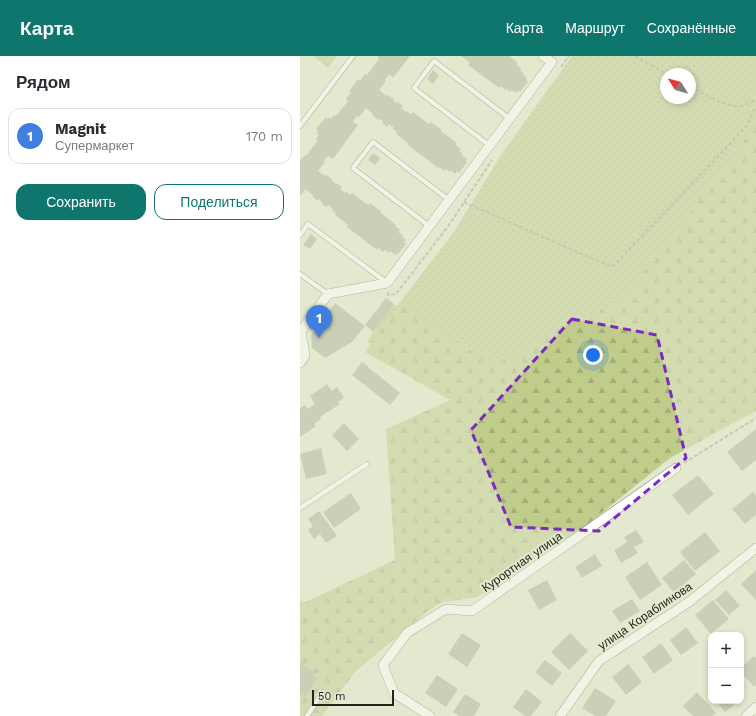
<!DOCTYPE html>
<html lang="ru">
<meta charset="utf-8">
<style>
body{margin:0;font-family:"Work Sans",sans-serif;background:#f2f2f3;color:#2b2b33}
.controls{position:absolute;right:12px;bottom:12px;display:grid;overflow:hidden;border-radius:8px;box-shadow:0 2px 6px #0003}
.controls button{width:36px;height:36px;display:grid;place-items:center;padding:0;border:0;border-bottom:1px solid #e1e1e2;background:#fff;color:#2b2b33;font:20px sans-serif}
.compass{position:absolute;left:360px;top:12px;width:36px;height:36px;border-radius:50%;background:#fff;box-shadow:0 2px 6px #0003;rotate:307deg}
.scale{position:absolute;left:12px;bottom:10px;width:82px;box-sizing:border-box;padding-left:4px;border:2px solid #23251c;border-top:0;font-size:11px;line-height:14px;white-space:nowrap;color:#23251c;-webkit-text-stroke:3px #e3e9cf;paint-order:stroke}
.you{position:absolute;left:293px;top:299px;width:14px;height:14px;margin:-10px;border:3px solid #fff;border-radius:50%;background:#1a73e8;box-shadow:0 0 0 6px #1a73e833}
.badge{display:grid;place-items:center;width:26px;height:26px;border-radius:50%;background:#0f766e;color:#fff;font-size:13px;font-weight:700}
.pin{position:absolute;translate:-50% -33px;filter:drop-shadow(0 1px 2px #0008)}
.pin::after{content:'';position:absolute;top:21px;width:14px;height:12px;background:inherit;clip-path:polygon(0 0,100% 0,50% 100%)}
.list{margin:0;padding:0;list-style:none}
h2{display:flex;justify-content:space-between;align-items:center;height:52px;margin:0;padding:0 16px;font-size:17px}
h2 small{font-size:13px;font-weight:400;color:#7c7c81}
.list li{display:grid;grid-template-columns:26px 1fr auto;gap:12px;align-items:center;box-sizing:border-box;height:56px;margin:0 8px 8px;padding:0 8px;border:1px solid #e1e1e2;border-radius:12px}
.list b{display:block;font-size:15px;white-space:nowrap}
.list p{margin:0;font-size:13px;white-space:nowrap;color:#7c7c81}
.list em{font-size:13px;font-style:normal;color:#7c7c81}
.actions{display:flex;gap:8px;padding:12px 16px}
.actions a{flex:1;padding:9px 0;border:1px solid #0f766e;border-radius:12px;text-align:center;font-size:14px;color:#0f766e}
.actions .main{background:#0f766e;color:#fff}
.map{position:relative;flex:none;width:456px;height:660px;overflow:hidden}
header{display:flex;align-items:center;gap:24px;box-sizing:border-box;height:56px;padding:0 20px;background:#0f766e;color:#fff}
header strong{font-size:19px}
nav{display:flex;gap:22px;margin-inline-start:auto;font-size:14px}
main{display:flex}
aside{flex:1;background:#fff}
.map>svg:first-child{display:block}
.grass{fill:url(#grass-dots);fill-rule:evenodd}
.forest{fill:url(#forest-firs)}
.park{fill:#bfcc8a}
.building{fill:#acb199}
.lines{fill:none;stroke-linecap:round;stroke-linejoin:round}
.service-casing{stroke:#71765f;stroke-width:5.5}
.minor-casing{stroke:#71765f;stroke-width:10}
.path{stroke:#a0a490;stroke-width:2;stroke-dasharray:4 2;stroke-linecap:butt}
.service{stroke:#fff;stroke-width:4.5}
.minor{stroke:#fff;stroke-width:9}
.marked{fill:none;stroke:#7b2cbf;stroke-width:3;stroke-dasharray:8 5;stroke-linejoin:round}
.labels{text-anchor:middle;stroke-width:4;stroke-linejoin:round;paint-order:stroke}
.street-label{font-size:12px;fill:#23251c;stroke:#e3e9cf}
</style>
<header>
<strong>Карта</strong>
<nav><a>Карта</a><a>Маршрут</a><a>Сохранённые</a></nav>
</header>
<main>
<aside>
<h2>Рядом<small></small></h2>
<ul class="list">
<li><span class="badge" style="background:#3f7fe0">1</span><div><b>Magnit</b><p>Супермаркет</p></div><em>170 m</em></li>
</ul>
<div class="actions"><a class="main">Сохранить</a><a>Поделиться</a></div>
</aside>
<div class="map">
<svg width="456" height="660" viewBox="0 0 456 660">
<defs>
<pattern id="grass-dots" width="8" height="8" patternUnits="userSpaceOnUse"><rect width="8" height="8" fill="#bfcc8a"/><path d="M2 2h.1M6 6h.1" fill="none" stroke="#a4af76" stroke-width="1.8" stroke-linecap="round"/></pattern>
<pattern id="forest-firs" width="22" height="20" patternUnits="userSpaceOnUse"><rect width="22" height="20" fill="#bfcc8a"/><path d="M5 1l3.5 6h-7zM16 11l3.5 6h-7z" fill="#a4af76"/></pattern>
</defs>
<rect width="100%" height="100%" fill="#e3e9cf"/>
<path class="grass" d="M272,0H456V308L251,403L67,286L73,276L94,248L97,250L154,176L201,99ZM366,18H390V42H366Z"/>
<path class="forest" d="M456,69V355L370,402L283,472L178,541L143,546L128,555L56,615L22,660H0V544L3,547L95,504L86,373L150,344L65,296L78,275L102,246L191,309L324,242Z"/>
<path class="park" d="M13,0H37L28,12Z"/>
<path class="building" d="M79,0H110L93,22L89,18L85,24L86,25L79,34L87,40L88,39L94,43L93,44L97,47L98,46L103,50L101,52L106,56L107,55L111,58L113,56L129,68L131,66L142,74L141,75L157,87L156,89L161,93L159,95L163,98L162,99L167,103L165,105L167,106L159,117L157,115L155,118L151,114L150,116L146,113L144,115L139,111L138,112L108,89L109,88L96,78L97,76L93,73L94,72L89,68L87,71L82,67L83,65L79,63L78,64L72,59L73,58L66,52L59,61L57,60L53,66L58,69L33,103L28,100L24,105L25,106L18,115L26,120L27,119L33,124L32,125L36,128L37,127L42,131L40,133L45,137L46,136L50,139L52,137L68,149L70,147L81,155L80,156L96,169L95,170L100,174L98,176L103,179L101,180L106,184L104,186L106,188L98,198L97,197L95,199L90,195L89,197L85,194L83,196L78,192L77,194L47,171L48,169L35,159L36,157L32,154L33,153L28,149L26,151L22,148V146L19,143L18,145L12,140L13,139L5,133L0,140V105L5,99L6,100L18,84L16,83L19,79L16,77L18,75L16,73L26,61L28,63L29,61L31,63L34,59L36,60L48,45L46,43L51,36L49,35L58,23L60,25L65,18L67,19L79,3L77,2Z
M161,0H209L218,7L216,9L221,12L220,14L224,17L223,18L227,22L226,24L228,26L220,36L218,35L216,37L212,34L210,36L206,33L205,34L200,30L199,32L168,9L170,7Z
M133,14L139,19L133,28L127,23Z
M73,97L80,102L75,109L68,104Z
M11,178L17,183L10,193L3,189Z
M86,242L94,248L73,276L65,269Z
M35,247L65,270L52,286L25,302L12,292L11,279Z
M62,306L100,337L90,349L52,319Z
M27,328L32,335L37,331L44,342L38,346L40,348L20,361L21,363L14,368L16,370L0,381V352L5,349L8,353L15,348L10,340Z
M44,367L59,383L47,395L32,379Z
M456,373V404L442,415L427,396Z
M21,392L27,418L6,423L0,398Z
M398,419L414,438L388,459L372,439Z
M453,436L456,439V459L445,468L432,453Z
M51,437L61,453L34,472L23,456Z
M19,455L37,480L26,487L20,478L14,483L8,474L13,470L8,463Z
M336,474L344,486L334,491L338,497L321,507L314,494L327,486L324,481Z
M405,476L420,495L395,515L380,496Z
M295,498L302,510L282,522L275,511Z
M384,504L396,518L374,537L362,522Z
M347,506L362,529L340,544L325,521Z
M456,514V544L441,528Z
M247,524L257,544L239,554L228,534Z
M426,534L440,550L429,559L415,544Z
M332,543L340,555L320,567L312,555Z
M413,544L429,563L411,578L395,559Z
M386,571L398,587L381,599L370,584Z
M162,577L181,589L167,611L148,598Z
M270,577L288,595L269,614L251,596Z
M361,587L373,604L354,618L342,601Z
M454,600L456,602V629L454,631L441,616V612Z
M245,604L262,617L252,630L235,616Z
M0,607L15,617L13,620L17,623L6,640L0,636Z
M328,608L342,626L326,639L312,621Z
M137,619L158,633L146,651L125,637Z
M295,632L316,645L306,660H295L282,652Z
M226,633L242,646L231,660H225L213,651Z
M397,636L416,657L413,660H393L383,650Z
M165,638L181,648L174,660H159L153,656Z
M416,645H438L425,656Z"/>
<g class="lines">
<g class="service-casing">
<path id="service" d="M0,70L53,0
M190,90L114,32L134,5L210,63
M129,170L53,112L73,86L149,144
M0,179L8,168L86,226
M0,218L28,238
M0,452L67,408
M7,660L23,636"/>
</g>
<g class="minor-casing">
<path id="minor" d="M0,307L5,300L1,275L28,238L87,227L252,6L243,0
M130,660L94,637L83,609L107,577L146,553L172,555L376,412
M260,660L299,605L389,546L456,492
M446,660L456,651"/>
</g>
<path class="path" d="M335,0L367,18
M261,11L269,0
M390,30C405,38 428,54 445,49C449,48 453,45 456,43
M164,146L170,149L312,211L390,130L446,71L456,51
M88,236V239L96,238L149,169L192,104
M384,407L456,362"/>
<use href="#service" class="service"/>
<use href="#minor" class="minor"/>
</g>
<path d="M0 0H456V660H0ZM272,263L357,279L386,402L299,475L211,471L171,374Z" fill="#e3e9cf" fill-opacity=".55" fill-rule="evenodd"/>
<path class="marked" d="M272,263L357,279L386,402L299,475L211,471L171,374Z"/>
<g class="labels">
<g class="street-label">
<text transform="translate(222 506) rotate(-35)" y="4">Курортная улица</text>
<text transform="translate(345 560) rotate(-34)" y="4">улица Кораблинова</text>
</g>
</g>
</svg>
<div class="controls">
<button>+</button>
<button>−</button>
</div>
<svg class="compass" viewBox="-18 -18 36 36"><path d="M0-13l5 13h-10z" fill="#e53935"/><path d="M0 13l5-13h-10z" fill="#7c7c81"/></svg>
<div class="scale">50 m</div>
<div class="you"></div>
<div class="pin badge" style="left:19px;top:282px;background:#3f7fe0">1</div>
</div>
</main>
